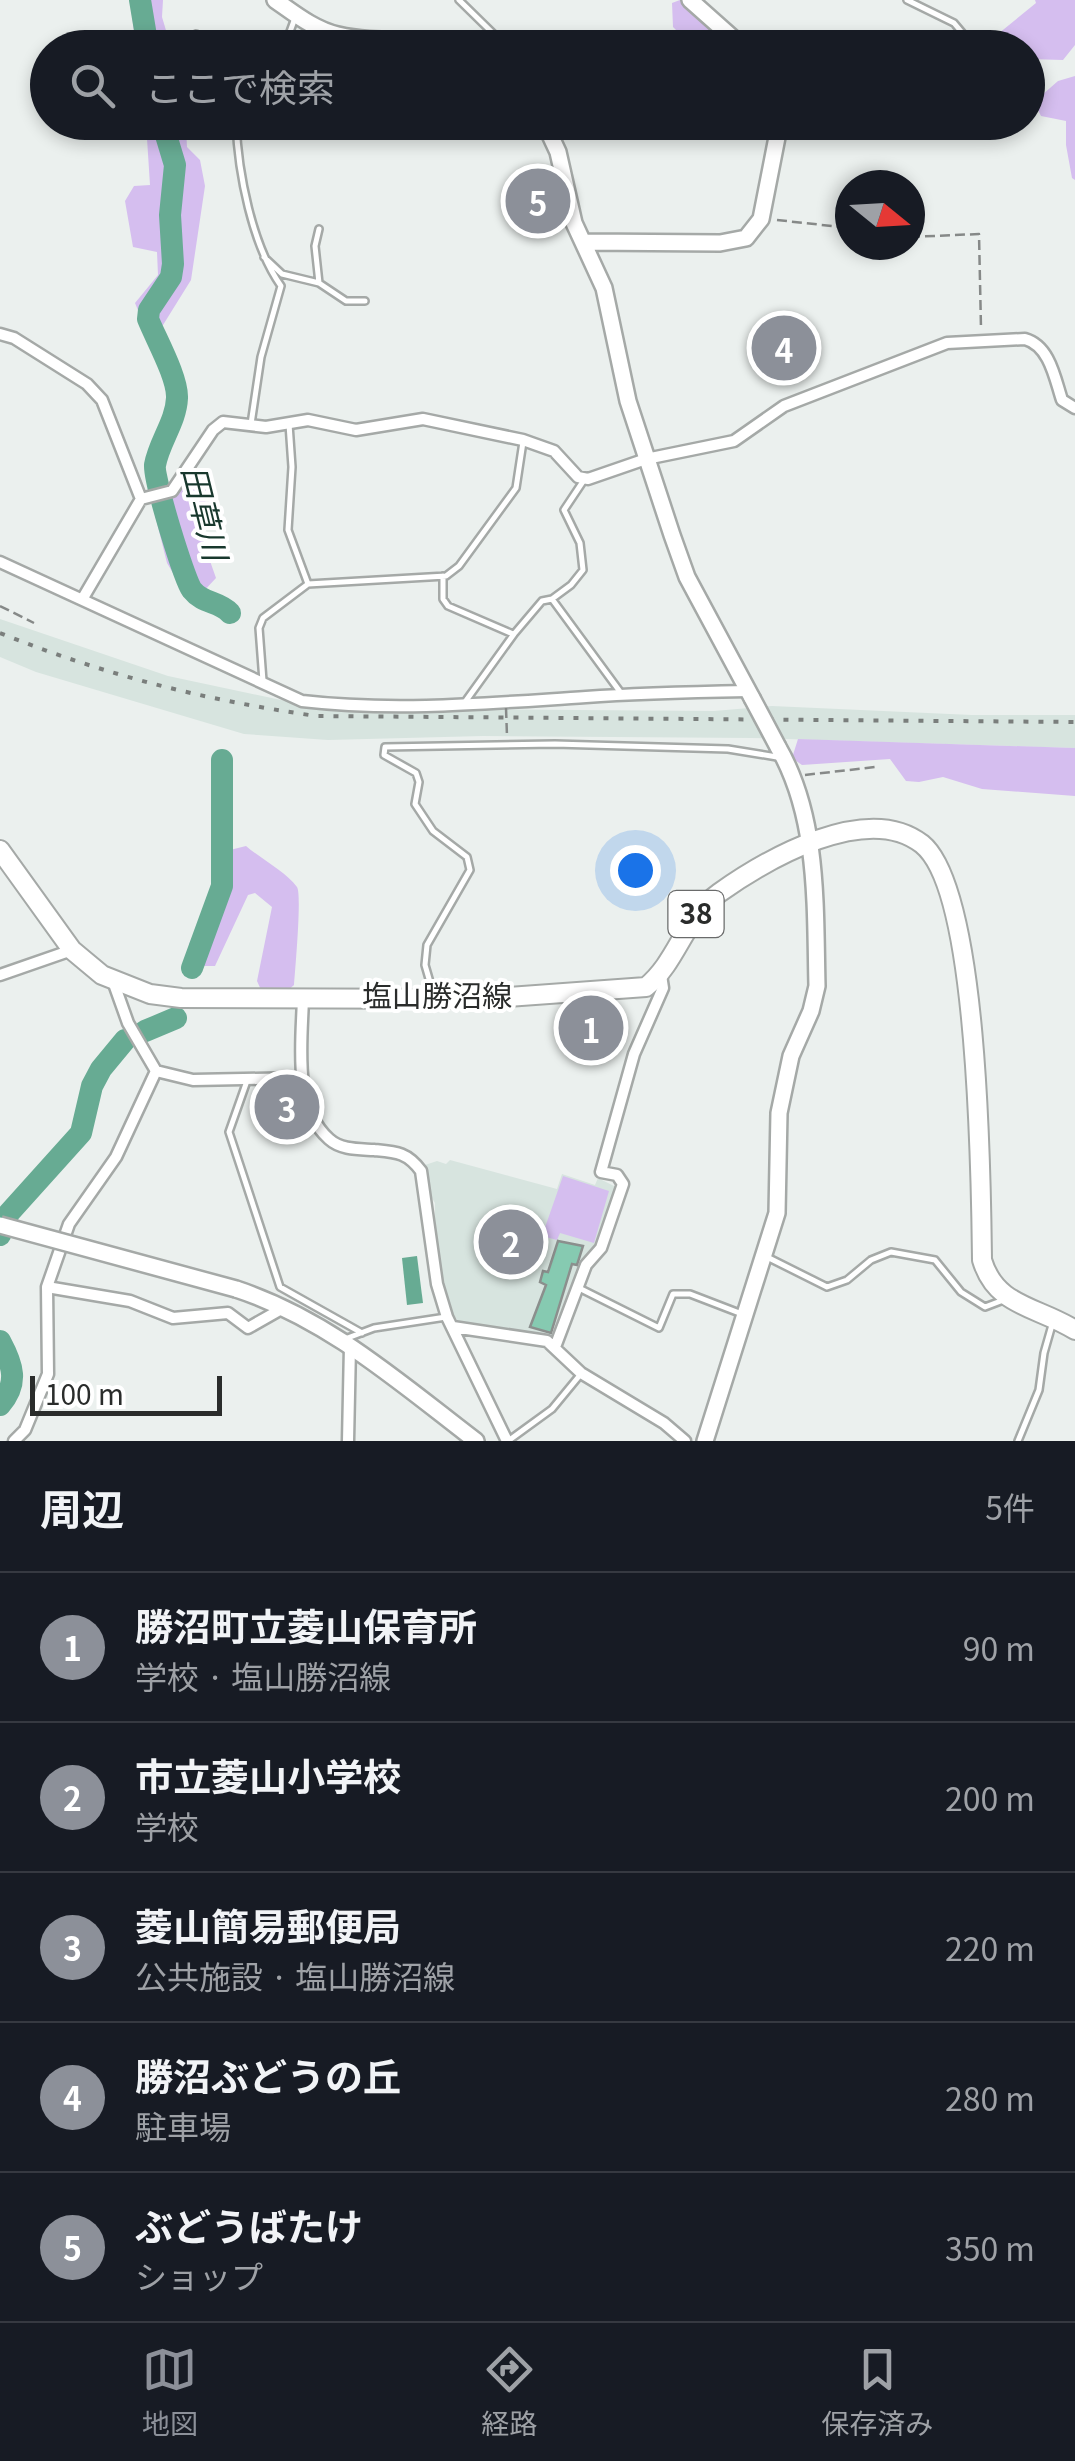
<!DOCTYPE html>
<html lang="ja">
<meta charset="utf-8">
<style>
body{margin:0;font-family:Georgia,"Noto Sans JP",serif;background:#20242c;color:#f1f3f6}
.compass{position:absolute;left:835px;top:170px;width:90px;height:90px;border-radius:50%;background:#171b24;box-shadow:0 5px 15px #0003;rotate:108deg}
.scale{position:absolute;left:30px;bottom:25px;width:192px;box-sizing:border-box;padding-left:10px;border:5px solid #2a2c2b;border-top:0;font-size:28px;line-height:35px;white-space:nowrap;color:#2a2c2b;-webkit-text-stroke:8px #fff;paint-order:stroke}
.you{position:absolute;left:635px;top:870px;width:35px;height:35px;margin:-25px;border:8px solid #fff;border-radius:50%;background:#1a73e8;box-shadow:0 0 0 15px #1a73e833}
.badge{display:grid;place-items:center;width:65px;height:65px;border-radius:50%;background:#8c9099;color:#fff;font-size:32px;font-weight:700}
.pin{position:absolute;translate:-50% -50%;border:5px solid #fff;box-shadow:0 2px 10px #0006}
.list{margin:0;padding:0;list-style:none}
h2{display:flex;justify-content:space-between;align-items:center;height:130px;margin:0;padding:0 40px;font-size:42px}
h2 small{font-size:32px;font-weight:400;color:#9ea1a6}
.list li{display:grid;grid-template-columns:65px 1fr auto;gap:30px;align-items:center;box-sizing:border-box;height:150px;padding:0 40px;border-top:2px solid #363941}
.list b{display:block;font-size:38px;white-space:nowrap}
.list p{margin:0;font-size:32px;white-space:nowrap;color:#9ea1a6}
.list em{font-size:32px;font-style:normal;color:#9ea1a6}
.icon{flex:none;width:55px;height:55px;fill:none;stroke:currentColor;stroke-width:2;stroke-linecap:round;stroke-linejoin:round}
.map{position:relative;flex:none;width:1075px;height:1441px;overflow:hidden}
.search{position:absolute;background:#171b24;box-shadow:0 5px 15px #0003;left:30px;right:30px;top:30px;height:110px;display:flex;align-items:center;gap:25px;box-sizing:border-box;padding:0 35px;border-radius:55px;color:#9ea1a6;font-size:38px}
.sheet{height:880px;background:#171b24}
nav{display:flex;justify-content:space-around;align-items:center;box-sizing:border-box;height:140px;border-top:2px solid #363941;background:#171b24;font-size:28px;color:#9ea1a6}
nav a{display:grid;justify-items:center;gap:5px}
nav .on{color:#8c9099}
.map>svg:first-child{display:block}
.built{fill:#d7e4df}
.green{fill:#d5beef}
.water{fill:#67ab93}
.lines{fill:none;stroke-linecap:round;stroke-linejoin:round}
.river{stroke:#67ab93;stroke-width:22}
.building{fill:#86cab1;stroke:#8b8f8d;stroke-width:2.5}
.lane-casing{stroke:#a5a9a7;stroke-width:10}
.street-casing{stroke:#a5a9a7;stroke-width:15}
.secondary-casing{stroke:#a5a9a7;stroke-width:20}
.primary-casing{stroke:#a5a9a7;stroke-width:22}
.path{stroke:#868988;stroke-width:2.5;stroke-dasharray:10 5;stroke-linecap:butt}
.lane{stroke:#fff;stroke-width:5}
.street{stroke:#fff;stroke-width:10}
.secondary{stroke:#fff;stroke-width:15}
.primary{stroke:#fff;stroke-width:18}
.rail{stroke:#7a7e7c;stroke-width:4;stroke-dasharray:5 10;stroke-linecap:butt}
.secondary-bridge-casing{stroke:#a5a9a7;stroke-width:20;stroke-linecap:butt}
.path-bridge{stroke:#868988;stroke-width:2.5;stroke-dasharray:10 5;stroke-linecap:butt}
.secondary-bridge{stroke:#fff;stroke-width:15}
.labels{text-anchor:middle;stroke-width:8;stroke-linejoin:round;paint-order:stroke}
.shield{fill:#fff;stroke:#6a6b6b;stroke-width:2.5}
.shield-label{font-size:28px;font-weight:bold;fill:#2a2c2b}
.street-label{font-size:30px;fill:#2a2c2b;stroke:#fff}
.water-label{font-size:32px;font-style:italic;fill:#18382d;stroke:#fff}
</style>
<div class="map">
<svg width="1075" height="1441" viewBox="0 0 1075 1441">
<rect width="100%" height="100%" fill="#ebf0ee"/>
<path class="built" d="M0,619L168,676L319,708L714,711L772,706L972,715H1075V748L752,738L483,736L328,740L244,734L36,672L0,657Z
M450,1160L557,1189L562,1174L595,1185L598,1178L618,1188L599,1245L586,1254L553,1335L547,1337L458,1321L445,1303L447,1299L435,1236V1203L429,1193L425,1165L437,1161L446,1164Z"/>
<path class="green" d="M130,0H163L162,17L171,47H136Z
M680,0L733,47H693L673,27L672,3Z
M1035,0H1075V45L1063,60L1028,59V48L998,47L993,38L1036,3Z
M1075,76V180L1072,178L1066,145V121L1041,116L1034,102L1058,81Z
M146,123H182L186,128L187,147L200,160L205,186L191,280L163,325H144L135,303L158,275L157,252L133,247L125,201L134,186L150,185Z
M206,481L204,544L216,578L202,593L180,585L167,563L152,503L173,496L182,484Z
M798,739L1075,748V796L982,789L943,777L919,782L906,781L890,759L802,765L792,758Z
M246,846C261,859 286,872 297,887C302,894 295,971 294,985L287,991L262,992L257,981L272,907L255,893L248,895L215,966H201L189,944L227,869L230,850Z
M563,1176L609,1191L594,1243L560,1233L557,1240L542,1236Z"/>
<path class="water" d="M417,1256L423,1303L407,1305L402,1258Z"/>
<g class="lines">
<path class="river" d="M140,0L148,48
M162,122L175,165L170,215L173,264L171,277L149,310L148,319C156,339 178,378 177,398C176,422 159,442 155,465C153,478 184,579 192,590C203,604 219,601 230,613
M192,968L222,886V760
M145,1031L176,1018
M0,1235L9,1213L81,1133L92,1086L101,1069L125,1040
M0,1341C13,1365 19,1383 0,1405"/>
</g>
<path class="building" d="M558,1241L583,1246L577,1265L572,1264L551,1333L530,1327L546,1285L540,1282L543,1271L548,1272Z"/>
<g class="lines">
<g class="lane-casing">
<path id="lane" d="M459,0L508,48
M907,0L954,23L975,48
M199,48L191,40L196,34L224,48
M284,48L295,18
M236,122C238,173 252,245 281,286L261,357L251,424
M264,257L282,274L319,283L315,246L319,229
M319,283L346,301H365
M289,424L292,467L288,530L308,584
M443,576V599L448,606L513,634
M552,599L621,693
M263,681L259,628L263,618L308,584L446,576L459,566L516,488L523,442
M465,702L514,634L542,601L552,599L571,585L583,570L580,543L564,510L584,480
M434,996L425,965L427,945L470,870L467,857L433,831L415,804L419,782L416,773L384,755L385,747L555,744L728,749L777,757
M247,1081L229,1132L280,1287L362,1333
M767,1257L827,1287L847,1280L871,1260L891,1252L935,1260L961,1292L985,1307L1006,1299
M579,1288L659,1328L673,1294H690L742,1314
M345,1339L374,1328L446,1317
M508,1441L552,1409L580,1375
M1018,1441L1039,1390L1044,1353L1052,1325"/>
</g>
<g class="street-casing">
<path id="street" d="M0,334L14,338L87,384L102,400L141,499
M0,562L302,701C397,712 492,703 586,697C640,693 694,692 748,691
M83,598L141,499L172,491L213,430L223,422L266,427L308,420L356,430L423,419L523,440L554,451L578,477L588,479L646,459L734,441L784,406L947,343L1025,339C1050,346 1055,379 1062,400L1075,408
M0,975L72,950
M113,981L128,1023L156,1071
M303,997C302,1041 292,1106 329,1139C341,1150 359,1149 374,1150C396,1152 407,1152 421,1171L437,1284L447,1317L507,1441
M156,1071L193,1080L302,1078
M47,1287L130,1301L173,1318L228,1313L248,1328L285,1307
M453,1327L547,1341L581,1373L664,1423L685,1441
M555,1347L586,1265L601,1248L623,1184L617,1175L601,1172L634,1054L663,988L661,975
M14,1441L25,1430L48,1374L47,1287L69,1224L116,1157L156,1071
M348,1441L350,1346"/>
</g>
<g class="secondary-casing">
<path id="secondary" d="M275,0C295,14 315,30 338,35C383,46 430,33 474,48
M690,0L744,48
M544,122L558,152L574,223L604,288L628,401L672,535L687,577L752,698
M583,242L720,243L746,238L761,219L780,122
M236,1289C328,1319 400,1383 476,1441
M705,1441L777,1213L779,1113L791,1056L811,1011L817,986C815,906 819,818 778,747"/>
</g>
<g class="primary-casing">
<path id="primary" d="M0,850L72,950L102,975L150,994L181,998L480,999L646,987C678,961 684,918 719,893C767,859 867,801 922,844C979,890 981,1182 982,1260C996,1307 1037,1306 1075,1330"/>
</g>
<path class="path" d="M777,220L850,228
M910,237L979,234L981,328
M0,606L34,623
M805,775L875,767"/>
<use href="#lane" class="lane"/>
<use href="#street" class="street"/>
<use href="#secondary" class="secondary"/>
<use href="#primary" class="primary"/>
<path class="rail" d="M0,633C108,676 200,699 316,716L1075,722"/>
<g class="secondary-bridge-casing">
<path id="secondary-bridge" d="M752,698L778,747
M0,1225L236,1289"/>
</g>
<path class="path-bridge" d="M506,708L507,736"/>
<use href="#secondary-bridge" class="secondary-bridge"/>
</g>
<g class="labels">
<rect class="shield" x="668.5" y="891" width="55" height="46" rx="8"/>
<g class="shield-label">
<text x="696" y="924">38</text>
</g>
<g class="street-label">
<text x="437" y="1007">塩山勝沼線</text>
</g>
<g class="water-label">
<text transform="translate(204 513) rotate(76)" y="11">田草川</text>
</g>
</g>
</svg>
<svg class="compass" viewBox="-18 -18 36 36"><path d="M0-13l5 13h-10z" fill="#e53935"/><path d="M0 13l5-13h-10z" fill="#9ea1a6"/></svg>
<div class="scale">100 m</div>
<div class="you"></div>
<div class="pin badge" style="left:591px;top:1028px">1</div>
<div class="pin badge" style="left:511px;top:1242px">2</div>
<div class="pin badge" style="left:287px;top:1107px">3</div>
<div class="pin badge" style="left:784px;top:348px">4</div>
<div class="pin badge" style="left:538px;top:201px">5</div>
<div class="search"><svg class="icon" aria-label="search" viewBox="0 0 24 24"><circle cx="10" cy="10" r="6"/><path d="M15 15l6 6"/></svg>ここで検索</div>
</div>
<section class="sheet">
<h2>周辺<small>5件</small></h2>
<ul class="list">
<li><span class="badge">1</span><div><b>勝沼町立菱山保育所</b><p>学校 · 塩山勝沼線</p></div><em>90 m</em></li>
<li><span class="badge">2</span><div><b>市立菱山小学校</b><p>学校</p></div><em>200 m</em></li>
<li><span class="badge">3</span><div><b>菱山簡易郵便局</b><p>公共施設 · 塩山勝沼線</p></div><em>220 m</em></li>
<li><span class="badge">4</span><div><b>勝沼ぶどうの丘</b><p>駐車場</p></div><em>280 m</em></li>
<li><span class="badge">5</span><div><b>ぶどうばたけ</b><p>ショップ</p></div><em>350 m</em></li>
</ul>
</section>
<nav>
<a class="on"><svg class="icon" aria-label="map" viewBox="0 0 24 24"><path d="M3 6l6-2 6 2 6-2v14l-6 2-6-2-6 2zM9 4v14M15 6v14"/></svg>地図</a>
<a><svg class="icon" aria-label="directions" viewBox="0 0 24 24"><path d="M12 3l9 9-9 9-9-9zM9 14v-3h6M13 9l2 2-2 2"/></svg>経路</a>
<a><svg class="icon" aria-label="saved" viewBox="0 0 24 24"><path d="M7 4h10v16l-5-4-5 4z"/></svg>保存済み</a>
</nav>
